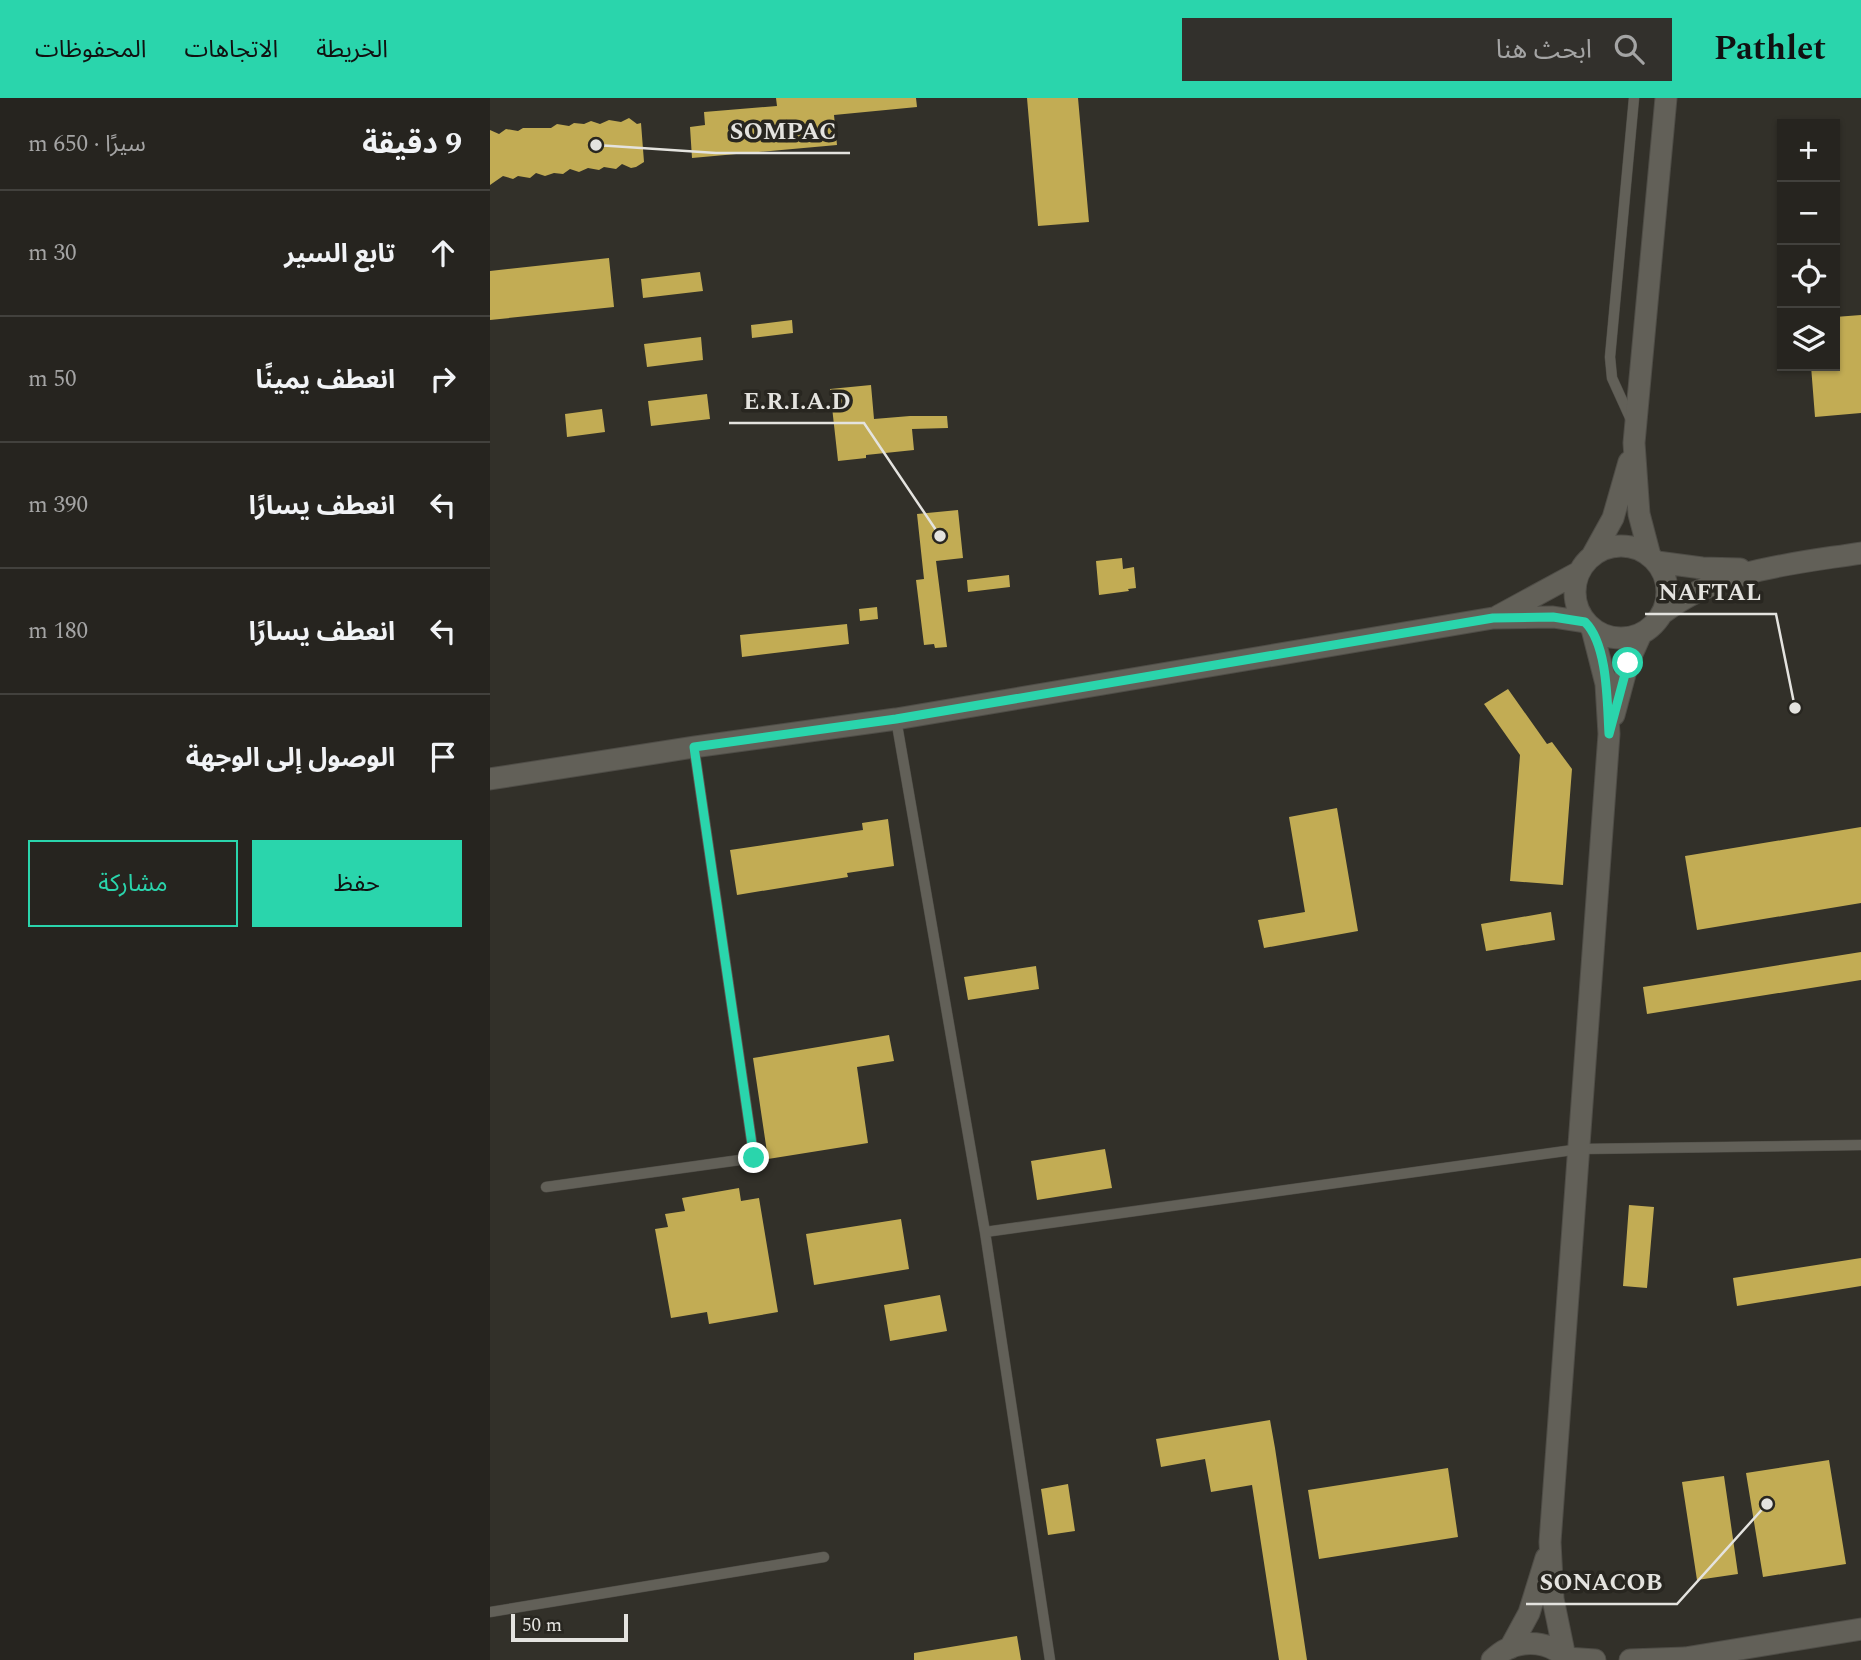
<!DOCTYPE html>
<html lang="ar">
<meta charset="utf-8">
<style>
body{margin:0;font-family:Spectral,"Noto Sans Arabic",serif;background:#32302c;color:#f1f3f6;direction:rtl}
.controls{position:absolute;right:21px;top:21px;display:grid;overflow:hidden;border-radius:0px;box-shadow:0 2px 5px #0004}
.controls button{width:63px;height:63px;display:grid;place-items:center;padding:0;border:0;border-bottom:2px solid #42413d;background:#26241f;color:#f1f3f6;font:35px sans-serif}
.scale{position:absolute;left:21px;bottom:18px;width:117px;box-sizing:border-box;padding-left:7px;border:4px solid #e4e3df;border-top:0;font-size:19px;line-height:24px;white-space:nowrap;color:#e4e3df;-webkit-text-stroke:5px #282620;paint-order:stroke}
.stop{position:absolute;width:21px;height:21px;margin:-16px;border:5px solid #2ad5ac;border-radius:50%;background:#fff}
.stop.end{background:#2ad5ac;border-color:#fff;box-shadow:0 2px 7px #0008}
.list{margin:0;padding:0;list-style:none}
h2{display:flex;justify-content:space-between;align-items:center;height:91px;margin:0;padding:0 28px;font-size:30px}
h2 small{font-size:23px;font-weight:400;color:#a4a4a4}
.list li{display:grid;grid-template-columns:46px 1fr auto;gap:21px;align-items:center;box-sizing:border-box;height:126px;padding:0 28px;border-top:2px solid #42413d}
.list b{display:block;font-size:26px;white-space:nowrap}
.list em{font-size:23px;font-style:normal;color:#a4a4a4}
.actions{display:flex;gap:14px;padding:21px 28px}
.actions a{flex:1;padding:16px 0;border:2px solid #2ad5ac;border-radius:0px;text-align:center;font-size:24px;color:#2ad5ac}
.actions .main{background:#2ad5ac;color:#111}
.icon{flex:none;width:38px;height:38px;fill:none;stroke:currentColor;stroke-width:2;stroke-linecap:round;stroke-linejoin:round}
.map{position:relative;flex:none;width:1371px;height:1562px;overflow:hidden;direction:ltr}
header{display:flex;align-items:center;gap:42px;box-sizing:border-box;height:98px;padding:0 35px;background:#2ad5ac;color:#111}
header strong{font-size:33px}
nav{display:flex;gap:38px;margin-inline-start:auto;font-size:24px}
.search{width:490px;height:63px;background:#32302c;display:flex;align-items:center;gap:18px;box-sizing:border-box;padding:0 24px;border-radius:0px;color:#a4a4a4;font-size:26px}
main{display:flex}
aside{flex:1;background:#26241f}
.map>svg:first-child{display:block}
.building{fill:#c2ac54}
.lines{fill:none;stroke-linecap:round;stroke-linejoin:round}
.service-casing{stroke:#4f4d47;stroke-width:11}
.tertiary-casing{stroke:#4f4d47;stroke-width:23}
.service{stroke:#626058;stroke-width:10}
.tertiary{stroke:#626058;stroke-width:21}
.route{stroke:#2ad5ac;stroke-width:9}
.leader{fill:none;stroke:#e4e3df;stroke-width:2.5}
.callout-dot{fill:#e4e3df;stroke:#282620;stroke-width:2.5}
.callout-label{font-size:24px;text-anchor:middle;font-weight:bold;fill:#e4e3df;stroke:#282620;stroke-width:7;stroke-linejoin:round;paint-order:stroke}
</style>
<header>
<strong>Pathlet</strong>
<div class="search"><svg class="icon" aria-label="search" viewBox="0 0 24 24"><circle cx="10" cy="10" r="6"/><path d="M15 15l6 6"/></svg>ابحث هنا</div>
<nav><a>الخريطة</a><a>الاتجاهات</a><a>المحفوظات</a></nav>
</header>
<main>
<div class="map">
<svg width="1371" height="1562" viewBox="0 0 1371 1562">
<rect width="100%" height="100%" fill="#323029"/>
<path class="building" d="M286,0H426L427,9L344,17L347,47L202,60L200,29L215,27L214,14L287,8Z
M537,0H588L599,124L548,128Z
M139,20L147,26L151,25L154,64L146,69L141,70L132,66L126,71L114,69L109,72L98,70L89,74L80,71L73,76L64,75L55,78L46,75L40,80L28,78L23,81L13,78L0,87V32L9,36L16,31L28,33L33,30H61L67,26L79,28L84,25L94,26L101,23L110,26L119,22L131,24Z
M119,160L124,209L0,222V173Z
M210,174L213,193L153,200L151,181Z
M1371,217V315L1325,319L1321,268H1345V219Z
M302,222L303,235L262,240L261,227Z
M211,239L213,262L157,269L154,246Z
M381,287L384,321L420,318H457L458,330L422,331L424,352L376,357V360L348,363L340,291Z
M217,296L220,321L161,328L158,303Z
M112,311L115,334L77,339L75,316Z
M468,412L473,460L446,463L457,549L445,550L444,546L434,547L426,482L434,481L427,416Z
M632,460L633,471L644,469L646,490L638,491L639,493L609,497L606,463Z
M519,477L520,489L478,494L477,482Z
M387,509L388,521L370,523L369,511Z
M357,526L359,546L252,559L250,537Z
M1018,591L1057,646L1062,644L1082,671L1073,787L1020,783L1030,657L994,606Z
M847,710L868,833L774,850L768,822L815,814L799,719Z
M398,721L404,768L357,775L358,779L247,797L240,752L373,732L372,725Z
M1371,729V805L1207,832L1195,758Z
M1061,814L1065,842L996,853L991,826Z
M1371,854V882L1157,916L1153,889Z
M546,868L549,891L478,902L474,879Z
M399,937L404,963L367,969L378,1045L278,1061L263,960Z
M615,1051L622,1090L547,1102L541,1063Z
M249,1090L251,1103L269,1100L288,1214L219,1226L217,1214L181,1220L165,1131L178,1129L175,1116L195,1113L192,1100Z
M1139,1107L1164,1109L1157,1190L1133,1188Z
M411,1121L419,1171L324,1187L316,1136Z
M1371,1160V1188L1247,1208L1243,1180Z
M450,1197L457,1233L400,1243L394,1207Z
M780,1322L785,1350L817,1562H789L762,1387L721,1394L715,1361L671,1369L666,1341Z
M1339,1362L1356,1466L1273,1479L1256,1375Z
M958,1370L968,1439L829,1461L818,1392Z
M1234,1378L1248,1476L1207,1482L1192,1384Z
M578,1386L585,1433L558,1437L551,1391Z
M527,1538L531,1562H424V1555Z"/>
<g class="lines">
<g class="service-casing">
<path id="service" d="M1142,324L1122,280L1120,259L1144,0
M406,621L495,1134L560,1562
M56,1089L264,1060L204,649
M495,1134L1090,1051L1371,1047
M0,1514L334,1459"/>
</g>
<g class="tertiary-casing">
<path id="tertiary" d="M1085 494a46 46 0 1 1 92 0a46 46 0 1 1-92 0Z
M1102,458L1123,420L1139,364
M1160,458L1149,416L1144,345L1176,0
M1167,464L1212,470L1250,471
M1173,515C1230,471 1302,466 1371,455
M1008,518L1089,474
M1124,617L1138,565L1151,536
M0,681L204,649L406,621L1003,520L1063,519L1095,524
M1020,1550L1039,1515L1056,1460
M1075,1559L1063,1501L1060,1444L1119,636L1116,586L1102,531
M1076,1560L1105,1562
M1002,1562C1024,1540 1057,1540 1078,1562
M1140,1562L1195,1560L1371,1531"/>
</g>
<use href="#service" class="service"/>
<use href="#tertiary" class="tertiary"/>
</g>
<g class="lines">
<path class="route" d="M264,1060L204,649L406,621L1003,520L1063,519L1095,524C1118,547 1117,604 1119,636L1138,565"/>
</g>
<path class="leader" d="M106 47L226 55H360M450 438L374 325H239M1305 610L1286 516H1155M1277 1406L1187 1506H1036"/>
<g class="callout-dot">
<circle cx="106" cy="47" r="7"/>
<circle cx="450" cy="438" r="7"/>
<circle cx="1305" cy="610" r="7"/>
<circle cx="1277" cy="1406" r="7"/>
</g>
<g class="callout-label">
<text x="293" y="41">SOMPAC</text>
<text x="307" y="311">E.R.I.A.D</text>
<text x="1220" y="502">NAFTAL</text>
<text x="1111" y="1492">SONACOB</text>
</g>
</svg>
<div class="controls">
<button>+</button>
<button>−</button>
<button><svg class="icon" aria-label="locate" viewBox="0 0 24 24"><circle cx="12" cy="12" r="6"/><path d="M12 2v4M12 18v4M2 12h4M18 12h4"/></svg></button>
<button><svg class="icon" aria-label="layers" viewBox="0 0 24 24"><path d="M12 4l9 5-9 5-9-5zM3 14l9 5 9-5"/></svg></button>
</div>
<div class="scale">50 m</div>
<div class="stop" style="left:1138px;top:565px"></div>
<div class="stop end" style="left:264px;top:1060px"></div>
</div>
<aside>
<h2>9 دقيقة<small>سيرًا · 650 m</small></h2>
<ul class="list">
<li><svg class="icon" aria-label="ahead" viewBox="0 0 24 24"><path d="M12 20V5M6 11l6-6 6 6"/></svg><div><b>تابع السير</b></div><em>30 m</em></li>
<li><svg class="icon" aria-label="right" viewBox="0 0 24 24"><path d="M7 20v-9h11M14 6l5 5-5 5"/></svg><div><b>انعطف يمينًا</b></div><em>50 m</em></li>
<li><svg class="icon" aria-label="left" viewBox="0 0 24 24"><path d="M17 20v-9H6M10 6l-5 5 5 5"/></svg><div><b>انعطف يسارًا</b></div><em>390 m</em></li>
<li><svg class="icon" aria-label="left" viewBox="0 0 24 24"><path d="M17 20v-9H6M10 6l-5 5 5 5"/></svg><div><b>انعطف يسارًا</b></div><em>180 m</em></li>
<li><svg class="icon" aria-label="arrive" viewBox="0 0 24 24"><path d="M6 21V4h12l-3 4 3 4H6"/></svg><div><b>الوصول إلى الوجهة</b></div></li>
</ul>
<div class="actions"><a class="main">حفظ</a><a>مشاركة</a></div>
</aside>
</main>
